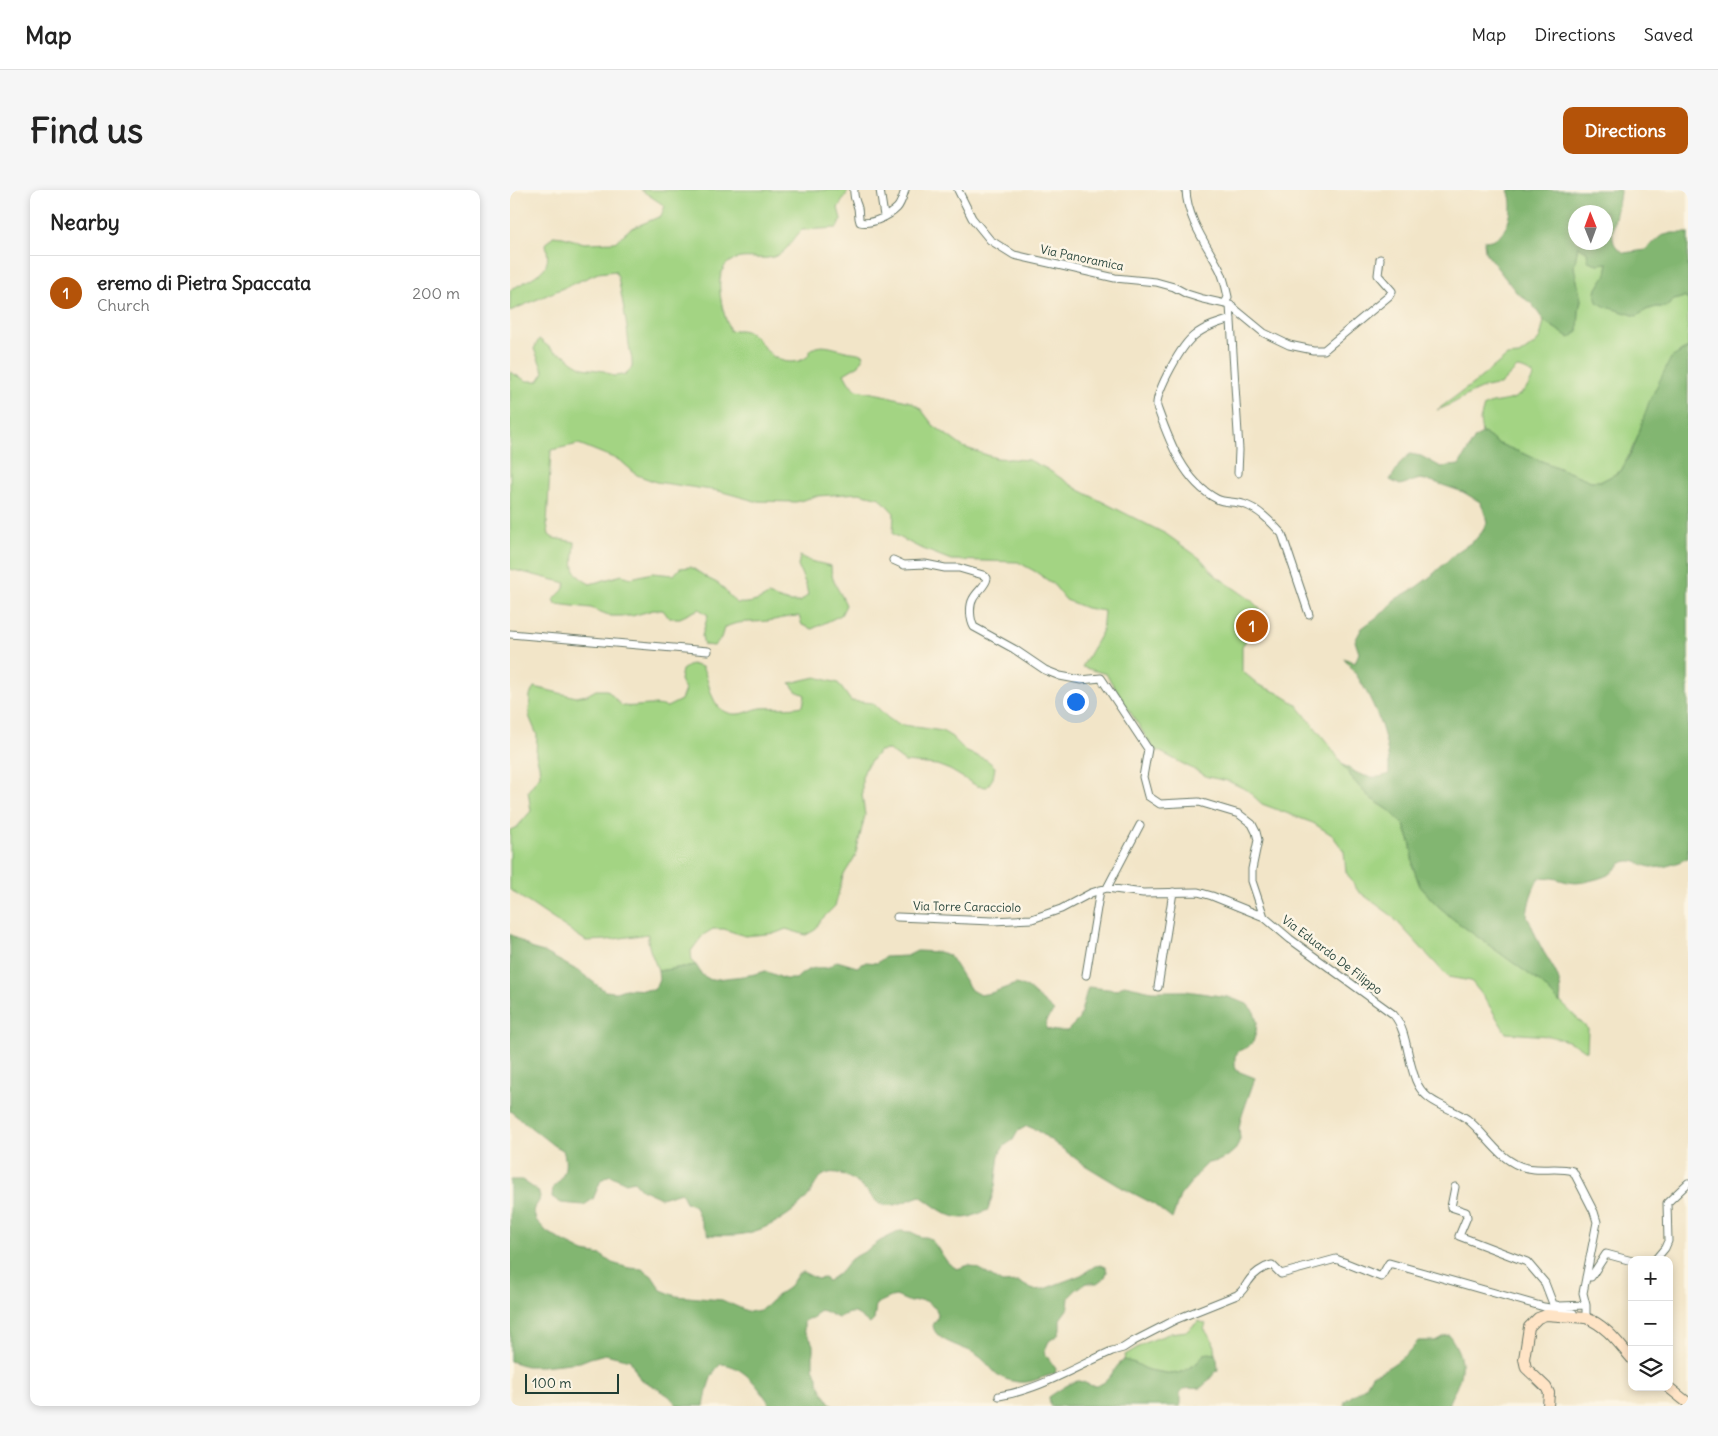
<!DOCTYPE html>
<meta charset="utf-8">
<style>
body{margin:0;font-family:Delius,sans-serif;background:#f6f6f6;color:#222}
.controls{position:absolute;right:15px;bottom:15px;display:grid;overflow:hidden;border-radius:10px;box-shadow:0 2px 8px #0003}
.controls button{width:45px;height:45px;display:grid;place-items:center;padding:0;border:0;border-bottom:1px solid #e0e0e0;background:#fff;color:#222;font:25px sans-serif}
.compass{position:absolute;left:1058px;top:15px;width:45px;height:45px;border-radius:50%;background:#fff;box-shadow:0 2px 8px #0003;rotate:359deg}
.scale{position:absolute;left:15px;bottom:12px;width:94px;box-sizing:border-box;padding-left:5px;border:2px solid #1f3d34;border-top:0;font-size:14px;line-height:18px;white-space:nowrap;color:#1f3d34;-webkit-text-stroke:4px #fcf5e5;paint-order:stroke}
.you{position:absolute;left:565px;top:511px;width:18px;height:18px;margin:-12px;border:4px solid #fff;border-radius:50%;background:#1a73e8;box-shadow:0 0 0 8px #1a73e833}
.badge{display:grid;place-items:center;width:32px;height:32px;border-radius:50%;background:#b45309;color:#fff;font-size:16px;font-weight:700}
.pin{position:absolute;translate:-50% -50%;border:2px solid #fff;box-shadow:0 1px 5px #0006}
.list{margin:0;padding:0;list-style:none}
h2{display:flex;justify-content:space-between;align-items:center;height:65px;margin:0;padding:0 20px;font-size:21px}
h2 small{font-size:16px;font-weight:400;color:#767676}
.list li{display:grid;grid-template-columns:32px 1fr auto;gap:15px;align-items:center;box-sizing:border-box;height:75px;padding:0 20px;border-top:1px solid #e0e0e0}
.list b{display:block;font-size:19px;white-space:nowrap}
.list p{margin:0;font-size:16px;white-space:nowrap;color:#767676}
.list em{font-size:16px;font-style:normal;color:#767676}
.icon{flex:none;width:28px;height:28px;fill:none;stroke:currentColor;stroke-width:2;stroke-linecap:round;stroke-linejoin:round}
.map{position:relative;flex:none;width:1178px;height:1216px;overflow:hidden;border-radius:10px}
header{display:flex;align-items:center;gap:30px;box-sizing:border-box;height:70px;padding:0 25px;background:#fff;border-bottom:1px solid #e0e0e0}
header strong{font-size:24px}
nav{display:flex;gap:28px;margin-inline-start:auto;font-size:18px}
.intro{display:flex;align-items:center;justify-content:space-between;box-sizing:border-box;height:120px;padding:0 30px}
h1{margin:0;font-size:35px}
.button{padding:12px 22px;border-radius:10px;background:#b45309;color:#fff;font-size:18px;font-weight:700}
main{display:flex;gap:30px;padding:0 30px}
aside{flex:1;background:#fff;border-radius:10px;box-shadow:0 2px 8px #0003}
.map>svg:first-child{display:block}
.green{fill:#a3d483;stroke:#61885c}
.forest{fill:#82b671;stroke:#507a52;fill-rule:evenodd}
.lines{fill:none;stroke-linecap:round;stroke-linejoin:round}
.street-casing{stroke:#697868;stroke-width:9}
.secondary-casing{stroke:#697868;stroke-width:12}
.street{stroke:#fff;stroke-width:7}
.secondary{stroke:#ffe4c6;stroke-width:10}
.labels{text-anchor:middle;stroke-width:5;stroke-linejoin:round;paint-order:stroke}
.street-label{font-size:12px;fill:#1f3d34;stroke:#fcf5e5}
</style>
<header>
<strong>Map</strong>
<nav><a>Map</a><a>Directions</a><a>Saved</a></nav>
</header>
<div class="intro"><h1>Find us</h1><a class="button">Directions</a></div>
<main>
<aside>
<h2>Nearby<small></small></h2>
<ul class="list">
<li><span class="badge">1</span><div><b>eremo di Pietra Spaccata</b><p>Church</p></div><em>200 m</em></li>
</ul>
</aside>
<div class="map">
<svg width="1178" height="1216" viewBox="0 0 1178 1216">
<rect width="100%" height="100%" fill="#fcf5e5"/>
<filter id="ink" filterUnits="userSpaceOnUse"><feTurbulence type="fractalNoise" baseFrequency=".02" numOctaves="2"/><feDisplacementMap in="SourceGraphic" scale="10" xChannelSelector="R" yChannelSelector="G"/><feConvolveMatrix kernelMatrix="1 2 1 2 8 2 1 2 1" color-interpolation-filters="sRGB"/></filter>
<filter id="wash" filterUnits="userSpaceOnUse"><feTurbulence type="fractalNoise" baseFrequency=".0096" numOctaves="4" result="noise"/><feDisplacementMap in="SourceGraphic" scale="20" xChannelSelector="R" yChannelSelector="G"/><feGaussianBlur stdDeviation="1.12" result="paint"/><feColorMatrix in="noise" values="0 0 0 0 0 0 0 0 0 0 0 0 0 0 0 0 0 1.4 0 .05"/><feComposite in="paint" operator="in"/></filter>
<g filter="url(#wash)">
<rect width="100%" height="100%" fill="#f2e5c8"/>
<path class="green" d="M131,0H339L328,18L331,29L327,38L292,40C284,47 277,61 268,65C255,72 239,65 226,69C198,76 213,123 220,141C251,134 248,164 273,171C281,173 292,172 298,166C299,164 300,161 302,159C311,153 323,158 332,160C341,163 344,161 354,165L349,175L334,184L339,193L347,200L373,205L401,212L410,218L423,235L453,257L486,268L519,270L537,279L569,300L656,344L691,369L705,385L741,410L756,425L732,456V481L749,495L768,503L786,514L820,556L845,592L860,608L879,620L894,635L901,655L903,677L910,696L925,713L943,729L1031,793L1078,839L1077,861L1058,851L1039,846L996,843L974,807L961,791L938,787L881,725L848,701L836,682L834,661L822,645L803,633L752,614L737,600L718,591L698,587L643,558L596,484L572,477L592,442L594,421L576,418L556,410L543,394L526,382L508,372L441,370L408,357L383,344L384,323L370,308L349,303L307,306L286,312L245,311L209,301L146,292L127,285L111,271L69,254L41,260L37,334L39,345L43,348L65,352C64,375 58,382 80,394L112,385L121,388L142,383L164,385L170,378L181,377L199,389L209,394L226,413C239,414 247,412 258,405L279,412H290L298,405L296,395L288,376L290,366L300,371L321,376C321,393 330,400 336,415L331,425L302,439L292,435L289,426C277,426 268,430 257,431C241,433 228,430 214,438L211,448L204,456L194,455L192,446L198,425L189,419L170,428H159L153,420H143L122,426H101L81,418L46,414L43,410L53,400L56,393L0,379V182L17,191H28L34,182L24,159L29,149L45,162L55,165L63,172L73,178L94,181L103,186L114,185L122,178C123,168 120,164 119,155C117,132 112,109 108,87L105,81L88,83L0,121V100C9,95 33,84 36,75C39,68 37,60 36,54L43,46L53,47L74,53L105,52L120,39L151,26L155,16Z
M1068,56L1077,61L1087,74L1098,73L1096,84L1085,102L1107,120L1127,126L1136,120L1146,117H1156L1164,110L1174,107L1178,110V158L1170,162L1111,281L1092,291H1081L987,253L974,243L972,244L970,230L974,216C983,212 990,212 999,210C1009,208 1023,194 1023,184C1017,181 1013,178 1007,178L990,195C967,195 949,213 927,220L964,193L997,166L1009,165L1026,153L1030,148L1034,131L1060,148L1068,141L1069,120L1071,110L1064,77Z
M181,474L192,477C199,489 199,505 208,516C212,521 221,525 228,524C236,524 243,519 251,518C265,517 278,519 293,516L295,505L286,501L280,493L306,487L328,493L341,511L363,513L378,528L387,534L432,541L442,547L457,562L477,570L485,577L483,588L477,597L467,596L440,580L427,575L395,572L379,560L369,561L356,577L352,587V604L355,625L345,667L333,686L325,716L310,731L305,740L296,745L276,739L266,743L235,746L214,739H203L193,745L181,761L182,772L186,775L148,781C144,767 137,759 138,744L97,750L76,751L0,700V640L7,637L21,621L18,601L30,585L29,575L26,565L27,545L19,526L20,505L24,497L66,507L77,505L86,500H97L112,516C129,518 140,512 157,517L171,510L175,500L170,490L172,480Z
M689,1131L696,1134L694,1139L703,1151L705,1164H694L687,1173L672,1182L662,1184L638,1180L625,1173L614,1170L615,1165L637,1152L661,1143L677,1141Z"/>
<path class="forest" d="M998,0H1110C1110,16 1098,42 1105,55C1107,58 1111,60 1114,63L1135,60L1151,46L1162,43H1178V110L1174,107L1164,110L1156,117H1146L1136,120L1127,126L1096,117L1087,112L1085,102L1096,84L1098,73L1087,74L1078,71L1077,61L1068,56L1064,77L1071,110L1069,120L1068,141L1060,148L1034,131L1022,114L1006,102L975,62L974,51C998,51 1006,19 998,0ZM1096,22V52H1066V22Z
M1178,158V668C1167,673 1153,679 1141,677C1133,676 1126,670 1118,671C1109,672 1107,679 1100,684C1092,688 1083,690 1074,692C1055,696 1049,685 1029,688C1022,700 1018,713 1017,727C1023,736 1025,746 1030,755C1041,777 1054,786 1050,813L1031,793L943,729L925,713L910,696L903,677L901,655L894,635L879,620L860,608L845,592L832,574C847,584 861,592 879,584C880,543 859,499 834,468L845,473L849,463L845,451L852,438L878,419L884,410L905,398L920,387L947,362L965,350L972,342L977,333L975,323L970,312L953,302L921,291L910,289L890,295L880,290L891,272L900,264L911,266L931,277L949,275L965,248L974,243L987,253L1081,291H1092L1111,281L1124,257L1139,212L1161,168Z
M0,744L23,759L34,762L70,782L95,801L106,802L115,799L144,800L149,790L148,781L186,775L192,785L201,790C218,787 239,787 255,781L275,789H286C296,779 303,777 317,778L327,771L347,777L356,772L367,773L375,767L397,766L407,761L429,762L439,765L461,800L470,805L481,803L506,794L518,798L544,821L537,829L536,839L546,841H557L569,829L578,797L607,800L614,795L642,801H676L718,807L737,814L744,822L747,832L746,842L743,852L738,857L729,861L725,866V880L745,888L731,928L729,938L730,949L726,959L718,966L708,971L698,973L690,981L670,1006L662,1029L642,1013L611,997L573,974L527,940L517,936L508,941L503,950L494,956L489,965L485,997L478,1020C472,1022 466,1025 460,1027C441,1032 424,1015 410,1006C400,1009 384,1018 374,1015C367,1014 363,1008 359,1003C350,994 332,980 319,983C308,985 305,996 299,1005C284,1024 258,1039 234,1044C223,1046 211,1045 199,1045L193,1037L185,1016L176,1012L171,1002L151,1008L131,999L124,991L116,993L100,985L91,990L83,1009L74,1015L51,1013L42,1007L43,997C55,988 58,975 53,960L43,955L0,921Z
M0,990H12L28,1001L30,1006L29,1011L23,1020L26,1030L37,1042L52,1051L74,1062L91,1065L102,1073L119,1078L132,1079L142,1086L151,1100L166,1106L212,1110L239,1122L250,1120L255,1117L270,1103L279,1097L288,1084L293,1082L307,1089L314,1088L318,1091L331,1082L341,1069L356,1061L370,1051L390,1041L401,1042L411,1047H416L421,1049L438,1073L447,1079L459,1075L469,1079L492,1093L509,1092L523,1100L534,1099L571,1085L585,1076L591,1075L596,1077L597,1082L595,1087L587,1093H576L567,1099L559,1107L558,1118L550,1129V1140L548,1145L539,1151L535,1160L536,1165L546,1179L545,1184C532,1186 522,1194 508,1192C481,1188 485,1177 467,1165C455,1156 422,1152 423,1133L427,1129L428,1124L426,1119L416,1111L411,1110L400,1112L386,1106L381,1107L366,1114L364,1130L360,1134C347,1124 345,1118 328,1128L314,1121L309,1120L303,1128L297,1129L294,1132V1141L301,1150L303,1155V1178L308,1187V1193L319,1212L324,1216H261C250,1199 234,1175 211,1174C199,1183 197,1202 194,1216H168L159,1206L145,1197L130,1189L120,1170L95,1164L80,1168L70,1172L32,1176H16L0,1171Z
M939,1145C952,1164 955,1177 946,1198C943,1204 939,1210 938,1216H834L835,1211L856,1196L862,1185C879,1179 897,1166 908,1151H925L934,1146Z
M699,1163L705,1164L707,1169L708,1180C703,1184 694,1197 690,1198C685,1199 678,1198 673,1199L670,1203V1216H541L540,1214L539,1207C545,1203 563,1190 570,1191C577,1193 582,1198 589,1195C602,1190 603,1177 614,1170L625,1173L638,1180L662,1184L672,1182L687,1173L694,1164Z"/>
</g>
<g filter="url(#ink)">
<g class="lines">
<g class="street-casing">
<path id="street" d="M344,0C343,8 346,11 348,18C349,23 348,27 350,32C361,35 379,26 387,18C391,14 393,6 395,0
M370,0L374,26
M448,0L462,28L480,50L504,65L605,88L646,92L664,97L677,104L693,109L720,115L754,143L779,155L803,160H814L879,106L882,101L868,85L870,69
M676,0C677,29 697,55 710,80C714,88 716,98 718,107L715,114
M720,115L729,260L728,283
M721,129C708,133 695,137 685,145C672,154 645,202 647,217C659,250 673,291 707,309C714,313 724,311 733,314C748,318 762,333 772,344L799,424
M383,370L394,375L415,374L435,378H449L473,385L477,388C476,396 467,401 463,409C459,416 460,430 464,437L504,459L535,480L550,486L571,490L591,488L638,559L633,587L638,606L650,614L689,612L729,624L742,634L746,642L748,650L742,679V691L754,727L780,749L883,824C898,840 897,874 908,895C918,914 940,917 957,929C976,944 987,967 1010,976C1027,983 1046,976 1063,981L1084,1022L1087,1032L1073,1103L1076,1115V1128
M0,444L198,461
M597,698L630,635
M387,727L482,731L522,729L551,719L581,703L597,698L633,703L688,702L702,706L754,727
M576,785L590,700
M648,797L663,702
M945,997L941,1017L956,1022L957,1027L949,1046L1017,1072L1035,1093L1043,1114L1050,1116L1076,1115
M1145,1070L1155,1058L1158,1051L1157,1013L1178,993
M1076,1087H1081L1096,1064L1122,1071
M489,1206C529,1200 565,1177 602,1161L613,1158L624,1151L667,1129L727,1105C733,1101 734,1098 738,1092C743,1084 753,1077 762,1075L771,1084L826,1069L871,1087L879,1073L1034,1117L1063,1123"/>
</g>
<g class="secondary-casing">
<path id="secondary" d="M1158,1197L1178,1213
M1038,1216L1039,1203L1036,1197L1016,1178L1014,1169L1019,1137L1028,1128L1036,1125L1076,1128C1096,1135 1109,1154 1122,1169"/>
</g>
<use href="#street" class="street"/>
<use href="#secondary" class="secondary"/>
</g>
</g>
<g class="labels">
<g class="street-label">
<text transform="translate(572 68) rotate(12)" y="4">Via Panoramica</text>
<text transform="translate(457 717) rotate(1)" y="4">Via Torre Caracciolo</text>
<text transform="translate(822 765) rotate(37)" y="4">Via Eduardo De Filippo</text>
</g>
</g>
</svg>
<div class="controls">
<button>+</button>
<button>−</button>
<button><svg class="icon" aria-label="layers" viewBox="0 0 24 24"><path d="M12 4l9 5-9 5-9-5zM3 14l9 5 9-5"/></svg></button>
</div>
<svg class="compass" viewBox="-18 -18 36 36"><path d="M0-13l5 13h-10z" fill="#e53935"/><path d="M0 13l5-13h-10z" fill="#767676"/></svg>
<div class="scale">100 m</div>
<div class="you"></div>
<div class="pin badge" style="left:742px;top:436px">1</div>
</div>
</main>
